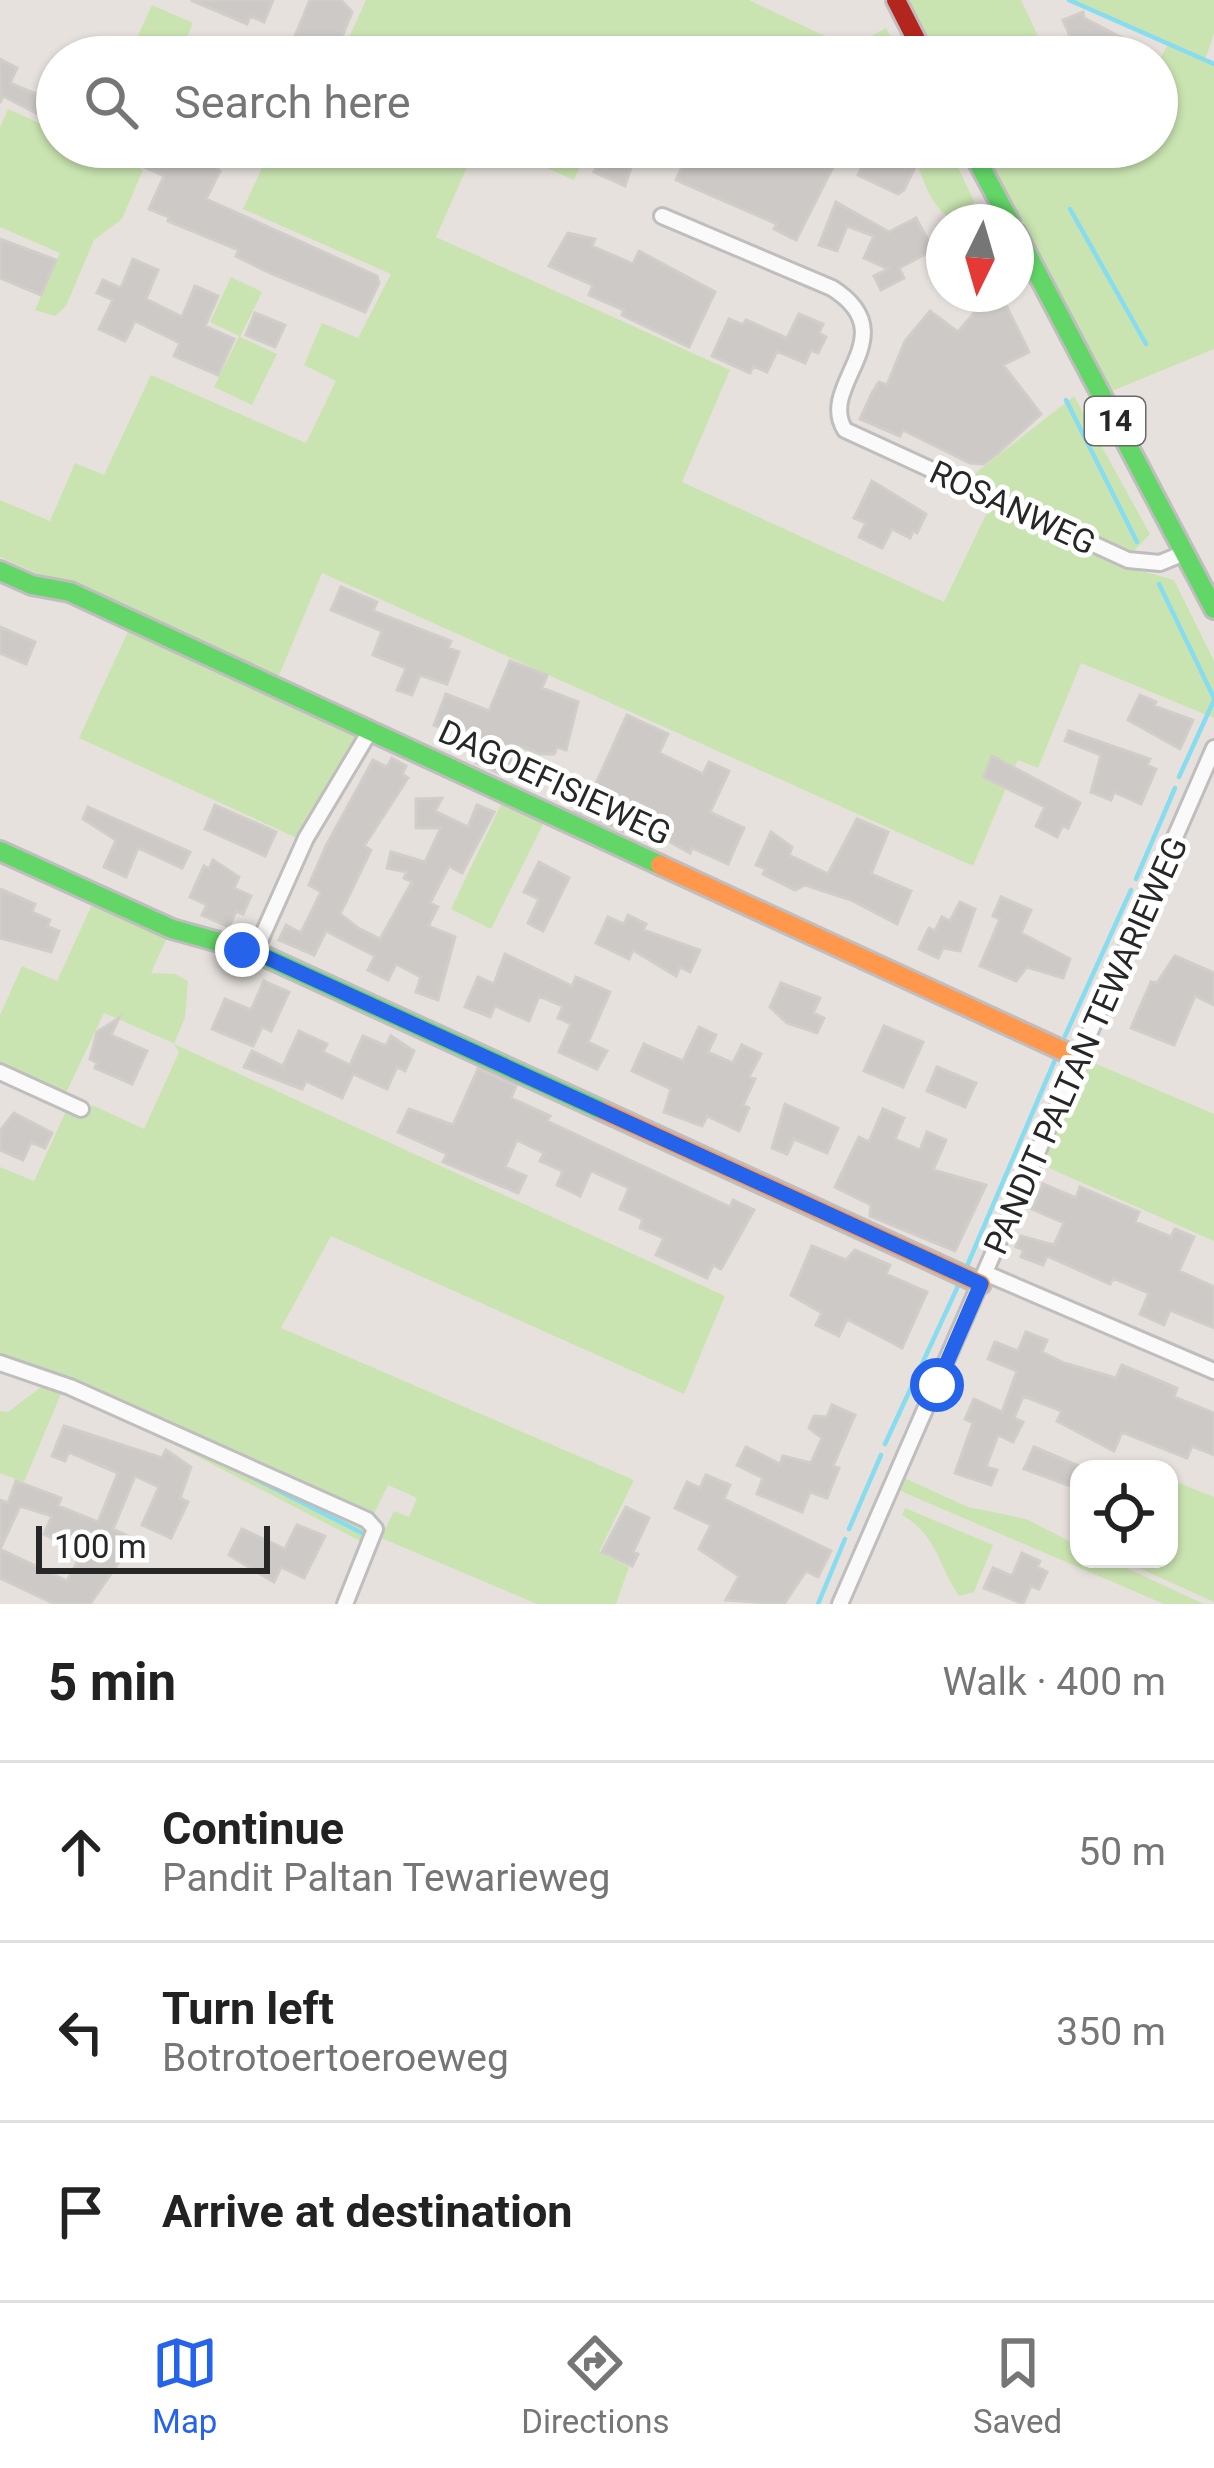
<!DOCTYPE html>
<meta charset="utf-8">
<style>
body{margin:0;font-family:Roboto,sans-serif;background:#f2f2f2;color:#222}
.controls{position:absolute;right:36px;bottom:36px;display:grid;overflow:hidden;border-radius:24px;box-shadow:0 3px 9px #0004}
.controls button{width:108px;height:108px;display:grid;place-items:center;padding:0;border:0;border-bottom:3px solid #e0e0e0;background:#fff;color:#222;font:60px sans-serif}
.compass{position:absolute;left:926px;top:204px;width:108px;height:108px;border-radius:50%;background:#fff;box-shadow:0 3px 9px #0004;rotate:185deg}
.scale{position:absolute;left:36px;bottom:30px;width:234px;box-sizing:border-box;padding-left:12px;border:6px solid #272727;border-top:0;font-size:33px;line-height:42px;white-space:nowrap;color:#272727;-webkit-text-stroke:9px #fff;paint-order:stroke}
.stop{position:absolute;width:36px;height:36px;margin:-27px;border:9px solid #2563eb;border-radius:50%;background:#fff}
.stop.end{background:#2563eb;border-color:#fff;box-shadow:0 3px 12px #0008}
.list{margin:0;padding:0;list-style:none}
h2{display:flex;justify-content:space-between;align-items:center;height:156px;margin:0;padding:0 48px;font-size:51px}
h2 small{font-size:39px;font-weight:400;color:#767676}
.list li{display:grid;grid-template-columns:78px 1fr auto;gap:36px;align-items:center;box-sizing:border-box;height:180px;padding:0 48px;border-top:3px solid #e0e0e0}
.list b{display:block;font-size:45px;white-space:nowrap}
.list p{margin:0;font-size:39px;white-space:nowrap;color:#767676}
.list em{font-size:39px;font-style:normal;color:#767676}
.icon{flex:none;width:66px;height:66px;fill:none;stroke:currentColor;stroke-width:2;stroke-linecap:round;stroke-linejoin:round}
.map{position:relative;flex:none;width:1214px;height:1604px;overflow:hidden}
.search{position:absolute;background:#fff;box-shadow:0 3px 9px #0004;left:36px;right:36px;top:36px;height:132px;display:flex;align-items:center;gap:30px;box-sizing:border-box;padding:0 42px;border-radius:66px;color:#767676;font-size:45px}
.sheet{height:696px;background:#fff}
nav{display:flex;justify-content:space-around;align-items:center;box-sizing:border-box;height:168px;border-top:3px solid #e0e0e0;background:#fff;font-size:33px;color:#767676}
nav a{display:grid;justify-items:center;gap:6px}
nav .on{color:#2563eb}
.map>svg:first-child{display:block}
.green{fill:#cae4b1}
.lines{fill:none;stroke-linecap:round;stroke-linejoin:round}
.stream{stroke:#88dcef;stroke-width:4.5}
.building{fill:#ccc9c6;stroke:#d1cdc8;stroke-width:3;fill-rule:evenodd}
.street-casing{stroke:#bfbdbe;stroke-width:20}
.fast-casing{stroke:#bfbdbe;stroke-width:24}
.slow-casing{stroke:#bfbdbe;stroke-width:24}
.jam-casing{stroke:#bfbdbe;stroke-width:24}
.street{stroke:#fbfafa;stroke-width:14}
.fast{stroke:#63d668;stroke-width:18}
.slow{stroke:#ff974d;stroke-width:18}
.jam{stroke:#b3261e;stroke-width:18}
.route{stroke:#2563eb;stroke-width:15}
.labels{text-anchor:middle;stroke-width:10;stroke-linejoin:round;paint-order:stroke}
.shield{fill:#fff;stroke:#686868;stroke-width:3}
.shield-label{font-size:30px;font-weight:bold;fill:#272727}
.street-label{font-size:33px;fill:#272727;stroke:#fff}
</style>
<div class="map">
<svg width="1214" height="1604" viewBox="0 0 1214 1604">
<rect width="100%" height="100%" fill="#e6e1dc"/>
<path class="green" d="M366,0H749L850,48L886,28L901,57H340Z
M906,0H1021L1048,57H935Z
M1069,0H1214V33L1205,60L1214,64V349L1112,391L983,147H1090L1096,160L1106,158L1113,147H1157V65L1168,44Z
M152,5L193,23L178,57H128Z
M8,109L57,131V147H93L143,170L122,219L94,240L66,306L55,316L35,310L60,253L0,227V128Z
M246,147L475,149L436,237L730,370L682,482L944,602L991,504L1138,570L1174,580L1214,661V718L1081,663L1038,768L1018,760L973,866L322,573L277,680L0,557V500L50,521L75,463L104,475L151,375L306,443L336,381L304,365L322,323L358,338L391,274L243,209L267,157Z
M500,147H589L574,180Z
M901,147H948L974,201V215L961,222C935,219 920,177 916,154Z
M231,277L262,292L240,337L277,354L252,405L214,387L239,336L210,322Z
M1074,396L1150,534L1130,555L973,483L977,472Z
M131,625L358,733L359,741L301,840L79,738Z
M505,796L547,816L491,929L451,909Z
M94,900L169,933L151,973L175,974L188,981L185,1017L174,1044L725,1296L684,1394L331,1236L281,1328L634,1480L599,1552L629,1567L616,1604H537L381,1538L394,1511L409,1517L417,1498L388,1485L372,1518L0,1359V1167L34,1181L68,1107L87,1115L92,1105L144,1129L179,1052L173,1043L104,1013L64,1097L0,1068V1015L22,966L57,981Z
M1087,1060L1214,1114V1241L1042,1165Z
M41,1387L63,1389L24,1482L0,1473V1411L8,1412Z
M161,1430L358,1520L369,1529L366,1544L158,1436Z
M902,1477L968,1507L1026,1519L1079,1546V1559H1107L1204,1604H1164L905,1493L898,1489Z
M1169,1479L1214,1497V1602L1119,1559H1169Z
M905,1508L993,1545L974,1592L959,1596C937,1564 938,1536 902,1515Z"/>
<g class="lines">
<path class="stream" d="M1069,0L1214,64
M1070,209L1146,344
M1066,400L1137,542
M1159,584L1214,698
M1179,777L1214,700
M1136,879L1175,788
M1065,1036L1131,890
M967,1266L1055,1060
M885,1444L958,1286
M228,1465L368,1536
M849,1529L881,1455
M818,1604L845,1539"/>
</g>
<path class="building" d="M191,0H273L264,22L250,16L247,24Z
M310,0H341L352,12L334,57L292,43Z
M1083,12L1084,18L1159,57H1079L1063,20Z
M0,59L17,68L10,83L45,98L57,71V124L3,96L0,103Z
M100,147H162L179,155L182,149L207,157L220,171L206,199L377,276L379,283L365,312L270,273L236,256L239,250L168,221L169,217L149,209L164,176Z
M607,147L636,152L625,186L594,172Z
M705,147L743,164L751,147H782L833,167L796,240L774,229L777,224L676,180L687,156L698,162Z
M870,149L915,167L904,190L898,194L858,175Z
M836,202L889,232L916,218L933,250L899,268L904,278L881,290L874,276L888,269L864,258L874,236L847,226L837,251L819,245Z
M568,233L595,239L592,246L633,264L639,251L715,292L689,347L622,315L624,310L589,295L593,285L549,266Z
M0,239L56,260L41,295L0,278Z
M133,259L158,270L146,299L182,317L195,286L218,296L205,326L234,339L218,375L174,356L180,343L135,321L125,341L99,329L113,300L97,293L103,280L121,288Z
M1002,297L1029,352L1003,365L1041,414L998,453L984,464L970,463L903,430L900,436L860,419L872,393L879,382L887,385L905,341L930,311L958,332L979,307Z
M255,313L285,325L275,347L246,335Z
M799,314L823,324L819,333L826,337L818,353L811,350L805,363L777,351L767,372L753,366L750,373L712,356L729,319L743,325L746,320L787,338Z
M872,481L926,514L917,533L913,531L910,538L892,529L882,548L859,537L866,523L854,518Z
M341,587L377,602L373,611L451,641L448,648L459,652L447,684L420,675L412,695L397,690L406,668L373,655L382,631L331,610Z
M0,627L35,642L26,664L0,653Z
M510,661L547,675L542,688L578,702L566,750L557,747L554,754H541L519,746L505,776L470,760L475,748L442,736L445,729L434,725L446,694L489,711Z
M1140,695L1156,702L1154,706L1193,720L1180,749L1128,720Z
M627,715L668,734L659,753L703,774L709,762L729,771L710,812L744,828L728,864L692,848L690,853L629,819L623,832L575,811L582,796L589,799Z
M1069,731L1150,759L1147,765L1156,769L1141,804L1114,792L1111,800L1091,792L1101,755L1065,741Z
M992,756L1080,803L1068,828L1063,825L1057,837L1036,826L1045,807L984,777Z
M392,758L406,766L402,774L408,778L364,846L371,850L340,914L358,928L380,939L412,882L404,878L407,872L387,868L391,852L425,862L441,828H416V799L442,798L435,811L468,827L477,805L494,812L462,873L449,866L430,903L438,907L428,926L455,937L438,1000L416,992L421,977L396,964L388,980L368,970L375,956L326,931L314,955L279,940L286,925L301,933L321,892L309,885L326,846L373,760L387,767Z
M215,805L276,832L265,856L205,829Z
M88,807L190,852L182,868L138,848L126,877L104,867L116,840L83,819Z
M857,819L888,832L871,874L911,891L897,924L851,900L805,885L795,890L763,874L766,869L756,865L771,832L792,847L789,855L828,874Z
M213,860L239,877L234,888L251,896L243,914L236,911L229,927L202,915L207,905L190,897L204,866L209,869Z
M539,862L569,878L543,931L528,923L539,899L524,892Z
M0,889L35,904L32,912L50,920L47,926L59,931L51,952L0,938Z
M1001,897L1031,910L1021,933L1070,959L1063,978L1027,967L1016,981L980,966L1000,919L993,916Z
M960,902L975,909L960,951L943,948L938,958L919,949L929,928L935,931L942,917L950,921Z
M628,915L646,924L643,930L700,950L690,972L680,967L676,976L633,950L629,959L596,943L608,917L624,924Z
M505,954L572,986L576,977L610,992L588,1042L607,1051L597,1069L559,1052L571,1024L558,1018L563,1006L539,996L529,1021L495,1006L490,1017L465,1007L478,977L494,984Z
M1175,956L1214,973V1005L1195,996L1174,1045L1131,1028L1151,982L1157,983Z
M264,981L289,992L271,1031L262,1027L253,1046L212,1029L225,999L251,1010Z
M781,983L820,998L813,1013L824,1018L817,1033L787,1023L770,1007Z
M119,1018L111,1035L147,1051L132,1084L95,1068L97,1063L90,1059L97,1032Z
M884,1026L923,1042L903,1087L864,1071Z
M699,1027L716,1035L708,1052L733,1063L742,1045L761,1054L749,1077L755,1079L743,1105L749,1108L739,1131L707,1116L702,1126L664,1112L671,1089L632,1071L644,1044L683,1061Z
M299,1031L327,1044L323,1052L350,1065L363,1036L386,1046L391,1036L414,1051L405,1071L397,1067L387,1089L353,1074L342,1098L306,1081L302,1089L244,1067L252,1051L283,1066Z
M937,1067L976,1083L965,1107L927,1091Z
M478,1069L516,1086L511,1098L550,1116L547,1121L730,1207L733,1200L754,1210L721,1269L713,1265L707,1278L656,1255L664,1238L640,1228L643,1219L620,1209L629,1188L591,1171L580,1196L557,1185L563,1171L540,1161L544,1153L517,1140L505,1167L526,1176L518,1193L443,1162L447,1154L398,1132L409,1109L453,1125Z
M785,1104L838,1128L827,1153L794,1139L787,1154L772,1148Z
M883,1109L904,1118L895,1139L920,1150L927,1132L946,1140L933,1170L986,1185L955,1251L870,1216L871,1205L835,1187L859,1137L869,1142Z
M14,1113L52,1133L45,1148L31,1142L23,1160L0,1150V1131Z
M1043,1184L1076,1198L1080,1187L1139,1212L1135,1222L1171,1237L1175,1229L1194,1237L1179,1271L1214,1287V1328L1170,1310L1164,1325L1140,1314L1149,1293L1113,1278L1110,1284L1047,1256L1043,1265L1021,1257L1024,1250L1016,1247L1021,1236L1054,1245L1064,1223L1032,1209Z
M812,1246L846,1260L855,1250L890,1265L886,1274L927,1292L902,1348L847,1319L839,1336L816,1325L822,1313L791,1295Z
M1026,1332L1047,1340L1042,1352L1064,1363L1116,1378L1122,1365L1177,1388L1174,1397L1214,1413V1455L1192,1446L1187,1458L1122,1432L1114,1451L1057,1421L1062,1411L1023,1396L1014,1418L1023,1422L1013,1442L998,1435L986,1467L997,1470L991,1485L955,1473L973,1423L965,1419L974,1399L1002,1412L1017,1371L988,1359L995,1342L1018,1351Z
M832,1405L855,1415L833,1466L839,1468L827,1498L810,1492L802,1512L757,1494L763,1478L737,1465L746,1447L780,1464L783,1456L811,1463L822,1438L809,1428L814,1416L827,1417Z
M64,1426L162,1458L166,1450L191,1467L180,1498L188,1502L171,1538L142,1525L159,1487L135,1476L113,1529L135,1539L90,1604H55L0,1578V1500L8,1503L16,1481L61,1498L58,1506L98,1522L118,1473L69,1452L65,1461L52,1456ZM20,1506L52,1516L44,1534L82,1553L67,1581L0,1549Z
M1034,1447L1079,1466V1489L1024,1469Z
M706,1475L730,1485L724,1499L831,1551L818,1577L806,1571L784,1604L726,1600L739,1576L699,1549L711,1525L675,1508L687,1482L700,1488Z
M626,1507L649,1518L633,1552L638,1554L632,1566L602,1552Z
M297,1525L325,1536L304,1578L281,1567L274,1582L229,1555L242,1529L285,1549Z
M1022,1553L1040,1561L1037,1567L1047,1572L1039,1589L1031,1586L1023,1604L984,1588L993,1568L1012,1576Z"/>
<g class="lines">
<g class="street-casing">
<path id="street" d="M662,216L832,288C908,336 816,385 845,430L1128,560L1160,563L1184,553
M255,952L306,838L370,731
M0,1072L81,1109
M985,1273L1214,1371
M0,1363L70,1387L367,1520L375,1529L345,1604
M840,1604L1214,748"/>
</g>
<g class="fast-casing">
<path id="fast" d="M970,147L1010,222
M1016,233L1214,609
M0,571L32,585L70,592L660,865
M0,851L172,929L255,952L603,1111"/>
</g>
<g class="slow-casing">
<path id="slow" d="M660,865L1081,1059
M603,1111L981,1284"/>
</g>
<g class="jam-casing">
<path id="jam" d="M896,0L925,57"/>
</g>
<use href="#street" class="street"/>
<use href="#fast" class="fast"/>
<use href="#slow" class="slow"/>
<use href="#jam" class="jam"/>
</g>
<g class="lines">
<path class="route" d="M242,950L255,952L981,1284L937,1385"/>
</g>
<g class="labels">
<rect class="shield" x="1085" y="397" width="60" height="48" rx="9"/>
<g class="shield-label">
<text x="1115" y="431">14</text>
</g>
<g class="street-label">
<text transform="translate(1013 507) rotate(25)" y="12">ROSANWEG</text>
<text transform="translate(555 782) rotate(25)" y="12">DAGOEFISIEWEG</text>
<text transform="translate(1085 1045) rotate(-66)" y="12">PANDIT PALTAN TEWARIEWEG</text>
</g>
</g>
</svg>
<div class="controls">
<button><svg class="icon" aria-label="locate" viewBox="0 0 24 24"><circle cx="12" cy="12" r="6"/><path d="M12 2v4M12 18v4M2 12h4M18 12h4"/></svg></button>
</div>
<svg class="compass" viewBox="-18 -18 36 36"><path d="M0-13l5 13h-10z" fill="#e53935"/><path d="M0 13l5-13h-10z" fill="#767676"/></svg>
<div class="scale">100 m</div>
<div class="stop" style="left:937px;top:1385px"></div>
<div class="stop end" style="left:242px;top:950px"></div>
<div class="search"><svg class="icon" aria-label="search" viewBox="0 0 24 24"><circle cx="10" cy="10" r="6"/><path d="M15 15l6 6"/></svg>Search here</div>
</div>
<section class="sheet">
<h2>5 min<small>Walk · 400 m</small></h2>
<ul class="list">
<li><svg class="icon" aria-label="ahead" viewBox="0 0 24 24"><path d="M12 20V5M6 11l6-6 6 6"/></svg><div><b>Continue</b><p>Pandit Paltan Tewarieweg</p></div><em>50 m</em></li>
<li><svg class="icon" aria-label="left" viewBox="0 0 24 24"><path d="M17 20v-9H6M10 6l-5 5 5 5"/></svg><div><b>Turn left</b><p>Botrotoertoeroeweg</p></div><em>350 m</em></li>
<li><svg class="icon" aria-label="arrive" viewBox="0 0 24 24"><path d="M6 21V4h12l-3 4 3 4H6"/></svg><div><b>Arrive at destination</b></div></li>
</ul>
</section>
<nav>
<a class="on"><svg class="icon" aria-label="map" viewBox="0 0 24 24"><path d="M3 6l6-2 6 2 6-2v14l-6 2-6-2-6 2zM9 4v14M15 6v14"/></svg>Map</a>
<a><svg class="icon" aria-label="directions" viewBox="0 0 24 24"><path d="M12 3l9 9-9 9-9-9zM9 14v-3h6M13 9l2 2-2 2"/></svg>Directions</a>
<a><svg class="icon" aria-label="saved" viewBox="0 0 24 24"><path d="M7 4h10v16l-5-4-5 4z"/></svg>Saved</a>
</nav>
